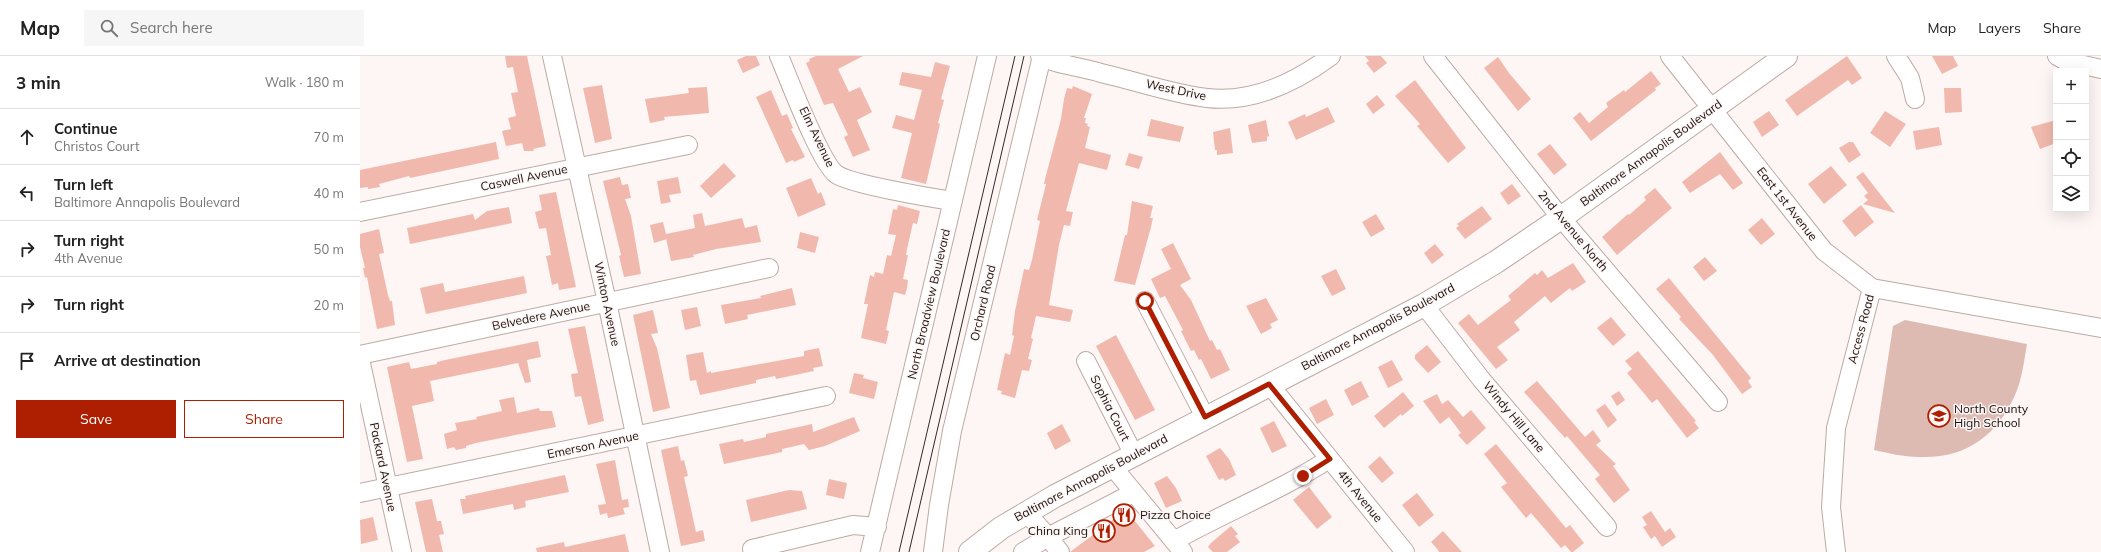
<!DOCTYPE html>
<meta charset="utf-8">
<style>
body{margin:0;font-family:Mulish,sans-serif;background:#f6f6f6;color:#222}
.controls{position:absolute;right:12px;top:12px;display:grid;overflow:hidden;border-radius:0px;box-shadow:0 4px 16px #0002}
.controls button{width:36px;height:36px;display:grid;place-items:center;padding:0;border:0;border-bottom:1px solid #e0e0e0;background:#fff;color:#222;font:20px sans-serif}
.stop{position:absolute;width:12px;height:12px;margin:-9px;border:3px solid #ad1f00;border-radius:50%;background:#fff}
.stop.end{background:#ad1f00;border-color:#fff;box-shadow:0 1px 4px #0008}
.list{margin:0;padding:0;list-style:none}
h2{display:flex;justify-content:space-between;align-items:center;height:52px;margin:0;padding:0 16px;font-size:17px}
h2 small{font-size:13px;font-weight:400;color:#767676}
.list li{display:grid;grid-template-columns:26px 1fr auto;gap:12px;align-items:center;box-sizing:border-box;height:56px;padding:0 16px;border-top:1px solid #e0e0e0}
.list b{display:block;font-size:15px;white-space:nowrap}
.list p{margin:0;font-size:13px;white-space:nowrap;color:#767676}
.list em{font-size:13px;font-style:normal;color:#767676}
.actions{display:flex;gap:8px;padding:12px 16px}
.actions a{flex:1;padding:9px 0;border:1px solid #ad1f00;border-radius:0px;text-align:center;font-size:14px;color:#ad1f00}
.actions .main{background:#ad1f00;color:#fff}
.icon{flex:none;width:22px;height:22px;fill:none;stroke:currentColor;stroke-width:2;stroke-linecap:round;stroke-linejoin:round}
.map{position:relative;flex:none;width:1741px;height:496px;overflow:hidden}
header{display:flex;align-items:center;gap:24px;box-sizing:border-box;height:56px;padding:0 20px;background:#fff;border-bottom:1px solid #e0e0e0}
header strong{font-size:19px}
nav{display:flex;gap:22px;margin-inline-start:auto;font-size:14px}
.search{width:280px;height:36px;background:#f6f6f6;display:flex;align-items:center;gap:10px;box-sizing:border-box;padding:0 14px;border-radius:0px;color:#767676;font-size:15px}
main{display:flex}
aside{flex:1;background:#fff}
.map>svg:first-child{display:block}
.green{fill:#ddbbb3}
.building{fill:#f1b9ad}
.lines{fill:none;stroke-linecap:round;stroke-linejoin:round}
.minor-casing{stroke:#bda9a5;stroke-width:20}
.major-casing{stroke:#bda9a5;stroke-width:24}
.minor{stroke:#fff;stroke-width:18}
.major{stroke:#fff;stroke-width:22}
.tram{stroke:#302a28;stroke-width:1}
.route{stroke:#ad1f00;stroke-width:5}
.labels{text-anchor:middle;stroke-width:3;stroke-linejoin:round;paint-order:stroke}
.street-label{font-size:12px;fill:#16100e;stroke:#fef6f4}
.poi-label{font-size:12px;fill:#16100e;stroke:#fef6f4;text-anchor:start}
</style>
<header>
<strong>Map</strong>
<div class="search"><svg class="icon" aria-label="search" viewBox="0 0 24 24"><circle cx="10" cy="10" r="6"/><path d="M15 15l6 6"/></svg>Search here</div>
<nav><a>Map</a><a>Layers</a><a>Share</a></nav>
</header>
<main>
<aside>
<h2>3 min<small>Walk · 180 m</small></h2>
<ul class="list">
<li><svg class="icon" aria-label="ahead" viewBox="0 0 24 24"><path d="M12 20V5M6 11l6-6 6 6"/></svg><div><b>Continue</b><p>Christos Court</p></div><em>70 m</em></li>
<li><svg class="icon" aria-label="left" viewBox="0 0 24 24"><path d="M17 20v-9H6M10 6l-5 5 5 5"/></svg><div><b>Turn left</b><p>Baltimore Annapolis Boulevard</p></div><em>40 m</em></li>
<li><svg class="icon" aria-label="right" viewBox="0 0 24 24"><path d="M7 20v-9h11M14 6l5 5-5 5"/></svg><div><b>Turn right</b><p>4th Avenue</p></div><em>50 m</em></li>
<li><svg class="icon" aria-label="right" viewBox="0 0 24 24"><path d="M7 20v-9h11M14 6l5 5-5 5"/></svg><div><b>Turn right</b></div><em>20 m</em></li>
<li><svg class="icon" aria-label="arrive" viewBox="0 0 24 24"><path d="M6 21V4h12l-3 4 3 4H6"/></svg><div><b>Arrive at destination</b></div></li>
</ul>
<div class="actions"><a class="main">Save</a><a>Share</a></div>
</aside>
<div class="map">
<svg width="1741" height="496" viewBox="0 0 1741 496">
<rect width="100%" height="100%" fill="#fef6f4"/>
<path class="green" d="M1545,264L1667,288C1664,305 1662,324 1655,339C1637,380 1605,403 1559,401C1544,401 1528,397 1514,394L1533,270Z"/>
<path class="building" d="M145,0H167L186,90L173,93L174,95H164L162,87L146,90L142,75L151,73L148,62L156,60L151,37L158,36L153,11L147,12Z
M386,0H396L400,9L383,17L377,4Z
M456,0H503L478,13L489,36L500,31L512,56L497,64L510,94L493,101L484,81L488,79L473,47L464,49L446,7L450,5L449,3Z
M1005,0H1021L1027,7L1014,17L1006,7L1009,5Z
M1487,0L1502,22L1492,29L1488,24L1437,60L1425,44Z
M1572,0H1593L1598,10L1582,18Z
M1138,1L1149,17L1171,43L1158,55L1124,12Z
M575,6L590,10L581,43L584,44L578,67L580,68L566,128L541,122L552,77L532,72L536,59L554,64L562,34L539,29L542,16L571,21Z
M1291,15L1301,28L1295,32L1296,34L1231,85L1213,62L1220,56L1229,67L1248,51L1246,47L1264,34L1265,36Z
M1055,24L1106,92L1088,107L1057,70L1060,68L1035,40Z
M242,29L252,83L235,87L223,32Z
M713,30L732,38L724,62H726L725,67L728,68L727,70L730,71L725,92L751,99L747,114L719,107L706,155L713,156L710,170L704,169L699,189L689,249L713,254L710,266L676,260L671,282L673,283L668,303L672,304L669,315L662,314L655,342L641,338L642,335L637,334L645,297L650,299L654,280L652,279L655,255L664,213L669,214L672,204L680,165L677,164L686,128H684L685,123L701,63L704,43L707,32L712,33Z
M347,31L349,57L304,61L305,64L290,67L285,43L329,37L328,32Z
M1584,32H1601L1602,56L1585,57Z
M411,34L422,60L427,58L433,72L431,73L445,101L434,106L433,104L426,107L396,41Z
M1017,39L1025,49L1013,58L1006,48Z
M968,51L975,66L936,84L928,66L945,58L946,61Z
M1409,55L1419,69L1402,81L1393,66Z
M1525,55L1546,68L1530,91L1510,77Z
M791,63L824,71L820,86L787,80Z
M906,64L909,80L907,81V85L892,87L888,69Z
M1696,64V87L1680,93L1671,71Z
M1579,71L1582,89L1556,94L1553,75Z
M870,72L873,97L857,99V94H855L853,76Z
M136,86L139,103L64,119L50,122L49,120L19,128L20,131L8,133V131L0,132V114Z
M1489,86H1493L1501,99L1489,107L1479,92Z
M1190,88L1207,109L1194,119L1177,98Z
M1360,96L1383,127L1373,134L1360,118L1330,137L1322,126Z
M769,97L783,101L779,113L765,109Z
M364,107L376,120L351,142L340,130Z
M1471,110L1487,129L1464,148L1448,128Z
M1503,116L1517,134L1535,157L1503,148L1508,144L1504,140L1508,137L1496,121Z
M260,121L262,129L268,128L271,142L265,143L271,160L281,218L264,221L259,200L261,199L243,125Z
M318,121L321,137L309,139L311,146L301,148L297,125Z
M451,122L458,138L461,136L466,149L438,161L426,132Z
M1152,128L1161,140L1148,149L1140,137Z
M1295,132L1312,152L1257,199L1242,181L1268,158L1269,159L1286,144L1284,141Z
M196,136L216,231L199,234L198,227L192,229L186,200L191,199L186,172L179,173L175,156L182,154L179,139Z
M772,145L793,150L790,162H793L791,171L775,229L754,225L765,179H767Z
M538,149L560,155L557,168L553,167L547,193L546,199H548L543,223L548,224L547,232L545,239L534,236L526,274L529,275L526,288L501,282L508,248H504L510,219L514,221L515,216L523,218L527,199L531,200L536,179L528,178L533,153L537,154Z
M1501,149L1514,166L1495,181L1482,165Z
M1122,150L1132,163L1105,183L1096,172L1099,170L1097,168Z
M149,151L152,167L50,188L47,172L113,158L115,164L127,155Z
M342,157L345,170L382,162L385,172L397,169L401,186L356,193L333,199L334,201L311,205L306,182L307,183L294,187L290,169L303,166L306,178L335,172L333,159Z
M1016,158L1025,173L1011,181L1002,166Z
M1402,162L1415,178L1401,189L1388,174Z
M19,173L24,197L19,198L28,239L30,245H32L35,269L17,273L7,221L5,222L3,212H5L0,191V178Z
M440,176L459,181L455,197L437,192Z
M813,187L831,223L820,229L831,244L850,285L852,284L857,294L860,293L870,314L851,323L841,303L839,304L834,294L831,295L821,275L823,274L805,240L800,242L791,223L811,213L801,193Z
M1075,188L1084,199L1072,208L1064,197Z
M1345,201L1357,215L1344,225L1333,211Z
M1213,207L1226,226L1212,235L1210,232L1191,247L1185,240L1154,266L1160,274L1137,291L1148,304L1136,313L1098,267L1109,258L1118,269L1151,244L1148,240L1175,217L1177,219L1182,214L1188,222Z
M976,213L986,233L972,240L961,220Z
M164,220L167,237L66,258L60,232L83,227L85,236Z
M1309,222L1391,322L1388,325L1392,331L1382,338L1353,299L1319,263L1321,261L1296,233Z
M432,232L436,249L387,259L388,263L365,268L361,249L401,242L400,240Z
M906,242L918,264L910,268L912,272L901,278L886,250Z
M337,251L341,270L325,274L321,254Z
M293,254L298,277L291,278L297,292L310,352L293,356L273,259Z
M1251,261L1266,279L1253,290L1237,272Z
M225,270L244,365L228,369L221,340L215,341L211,318L218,317L208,273Z
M756,279L795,354L775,364L736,290Z
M178,285L181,301L167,304L171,326L165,327L158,307L70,325L74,345L52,350L63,403L47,406L27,311L49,306L51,313L77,308V306L85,304Z
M1067,289L1081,306L1068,317L1055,303V299Z
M459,292L463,310L453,312L454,315L416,323L415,320L396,324V327L340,339L336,324L330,325L326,299L343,296L347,317L351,315V317L444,300V295Z
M1278,295L1336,365L1334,366L1339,372L1327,382L1297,343L1292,347L1267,317L1272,313L1265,305Z
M1032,304L1043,324L1028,332L1018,311Z
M494,317L504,319L503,322L518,326L514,343L489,337Z
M1001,325L1009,341L992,350L984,334Z
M1177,325L1225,381L1233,374L1241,385L1236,389L1256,408L1253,410L1270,434L1254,447L1235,423L1240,419L1207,380L1205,382L1164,336Z
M1259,335L1265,344L1257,350L1251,340Z
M1043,336L1054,350L1042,360L1041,358L1024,372L1014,360Z
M1077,338L1082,348L1088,344L1103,361L1111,354L1126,372L1107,389L1098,379L1101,377L1089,361L1080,368L1063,345Z
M154,341L157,357L179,352L180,355H192L196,371L116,387L106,390V392L96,394L94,391L87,393L84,378L97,374L95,367L117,363L116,361L142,355L139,344Z
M966,343L974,359L957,368L949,352Z
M1245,348L1257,364L1248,372L1236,354Z
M494,361L500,375L465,390L449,394L444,388L422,393V396L364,408L359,388L383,383L384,386L406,381V378L452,368L453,376Z
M914,365L927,390L912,397L900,372Z
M702,368L711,385L695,394L687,377Z
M1136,388L1206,472L1210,469L1224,487L1213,496H1211L1205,489L1201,492L1171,457L1166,462L1141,431L1147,427L1124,398Z
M318,390L321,405L324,404L328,420L324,421L336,476L343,474L345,485L321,490L301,394Z
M860,392L869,403L876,419L865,425L863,422L859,424L846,400Z
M1020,400L1034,417L1022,427L1008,411Z
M255,404L262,444L268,443L269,451L263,452L265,458L248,462L247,457L240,459L238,449L246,448L236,408Z
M205,419L209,436L165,445L166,451L154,454L153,448L103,458L100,443H106L105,440Z
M807,420L816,432L822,445L806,452L794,427Z
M469,423L487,427L484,443L466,439Z
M949,431L972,461L957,473L933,444Z
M429,434L442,435L447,453L391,466L386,444Z
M1057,437L1074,459L1059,471L1042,449Z
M72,443L77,465H81L84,478L79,479L83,496H66L55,446Z
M766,454L795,490L784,496H710Z
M1291,455L1305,476L1310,472L1316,481L1302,491L1295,480L1291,483L1283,471L1287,469L1282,461Z
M13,461L18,484L1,488L0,464Z
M871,470L878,478L875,480L880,486L867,496H853L848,491L851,487Z
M1083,475L1102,496H1079L1078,494L1071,486Z
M265,478L269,496H177L176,492L204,486L205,491Z"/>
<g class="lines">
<g class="minor-casing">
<path id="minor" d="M192,0L247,246L300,496
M419,0C429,23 460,106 476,118C489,128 572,142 593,145
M680,0C687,6 729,13 741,17C776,25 812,38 847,42C892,47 936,26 971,0
M1073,0L1201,162L1358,346
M1310,0L1464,195L1512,232
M1536,0L1550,22L1555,43
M1697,0L1706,5L1741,13
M0,156L328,89
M785,245L845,361
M1064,249L1121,323L1247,471
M0,299L409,212
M0,303L42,496
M726,305L774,399
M909,328L1045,496
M752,410L823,496
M0,437L466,340
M666,456L688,481L773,437
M814,485C865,456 920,435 969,403
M392,493L493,469L517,471
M510,496L627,0
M573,496L579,449L592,375L682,0
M663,496L688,481L700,496
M1476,496L1471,451L1476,372L1512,232L1741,272"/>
</g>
<g class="major-casing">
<path id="major" d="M610,496L641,472L695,440L1064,249L1136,206L1201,162L1426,0"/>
</g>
<use href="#minor" class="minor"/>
<use href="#major" class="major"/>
<path class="tram" d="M539,496L655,0
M549,496L664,0"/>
</g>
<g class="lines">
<path class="route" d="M785,245L845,361L909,328L970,403L943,420"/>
</g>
<defs>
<g id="school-ring" transform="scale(1.15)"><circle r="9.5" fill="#fef6f4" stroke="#ad1f00" stroke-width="1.5"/><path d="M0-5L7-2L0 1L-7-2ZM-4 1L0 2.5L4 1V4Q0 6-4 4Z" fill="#ad1f00"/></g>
<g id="restaurant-ring" transform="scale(1.15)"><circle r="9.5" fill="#fef6f4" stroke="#ad1f00" stroke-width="1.5"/><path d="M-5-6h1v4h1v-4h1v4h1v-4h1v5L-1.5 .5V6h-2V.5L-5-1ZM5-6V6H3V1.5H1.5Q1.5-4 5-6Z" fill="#ad1f00"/></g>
</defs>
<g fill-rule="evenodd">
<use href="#school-ring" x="1579" y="360"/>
<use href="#restaurant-ring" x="764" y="459"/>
<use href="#restaurant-ring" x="744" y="475"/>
</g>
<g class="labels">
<g class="street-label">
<text transform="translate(816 34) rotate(12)" y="4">West Drive</text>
<text transform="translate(457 81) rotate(64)" y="4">Elm Avenue</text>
<text transform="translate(1291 97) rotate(-36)" y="4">Baltimore Annapolis Boulevard</text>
<text transform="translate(164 122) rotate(-12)" y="4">Caswell Avenue</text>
<text transform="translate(1427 148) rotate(52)" y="4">East 1st Avenue</text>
<text transform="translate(1213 175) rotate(50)" y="4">2nd Avenue North</text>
<text transform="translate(623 247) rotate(-77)" y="4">Orchard Road</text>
<text transform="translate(247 248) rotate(78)" y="4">Winton Avenue</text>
<text transform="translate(569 248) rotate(-77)" y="4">North Broadview Boulevard</text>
<text transform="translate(181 260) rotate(-12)" y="4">Belvedere Avenue</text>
<text transform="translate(1018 271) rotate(-28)" y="4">Baltimore Annapolis Boulevard</text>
<text transform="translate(1501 273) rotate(-75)" y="4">Access Road</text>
<text transform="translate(750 352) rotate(63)" y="4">Sophia Court</text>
<text transform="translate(1154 361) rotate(50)" y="4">Windy Hill Lane</text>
<text transform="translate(233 389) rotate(-12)" y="4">Emerson Avenue</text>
<text transform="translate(23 411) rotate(78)" y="4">Packard Avenue</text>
<text transform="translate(731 422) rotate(-28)" y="4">Baltimore Annapolis Boulevard</text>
<text transform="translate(1000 440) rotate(51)" y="4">4th Avenue</text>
</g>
<g class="poi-label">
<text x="1594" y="357">North County<tspan x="1594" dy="14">High School</tspan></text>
<text x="780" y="463">Pizza Choice</text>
<text x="728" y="479" text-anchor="end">China King</text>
</g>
</g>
</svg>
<div class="controls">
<button>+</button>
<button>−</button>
<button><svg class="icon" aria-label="locate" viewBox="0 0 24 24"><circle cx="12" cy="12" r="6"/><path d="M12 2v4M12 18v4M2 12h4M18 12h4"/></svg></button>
<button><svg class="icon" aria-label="layers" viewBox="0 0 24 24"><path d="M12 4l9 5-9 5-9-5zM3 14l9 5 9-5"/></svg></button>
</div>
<div class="stop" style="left:785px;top:245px"></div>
<div class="stop end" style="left:943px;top:420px"></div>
</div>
</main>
